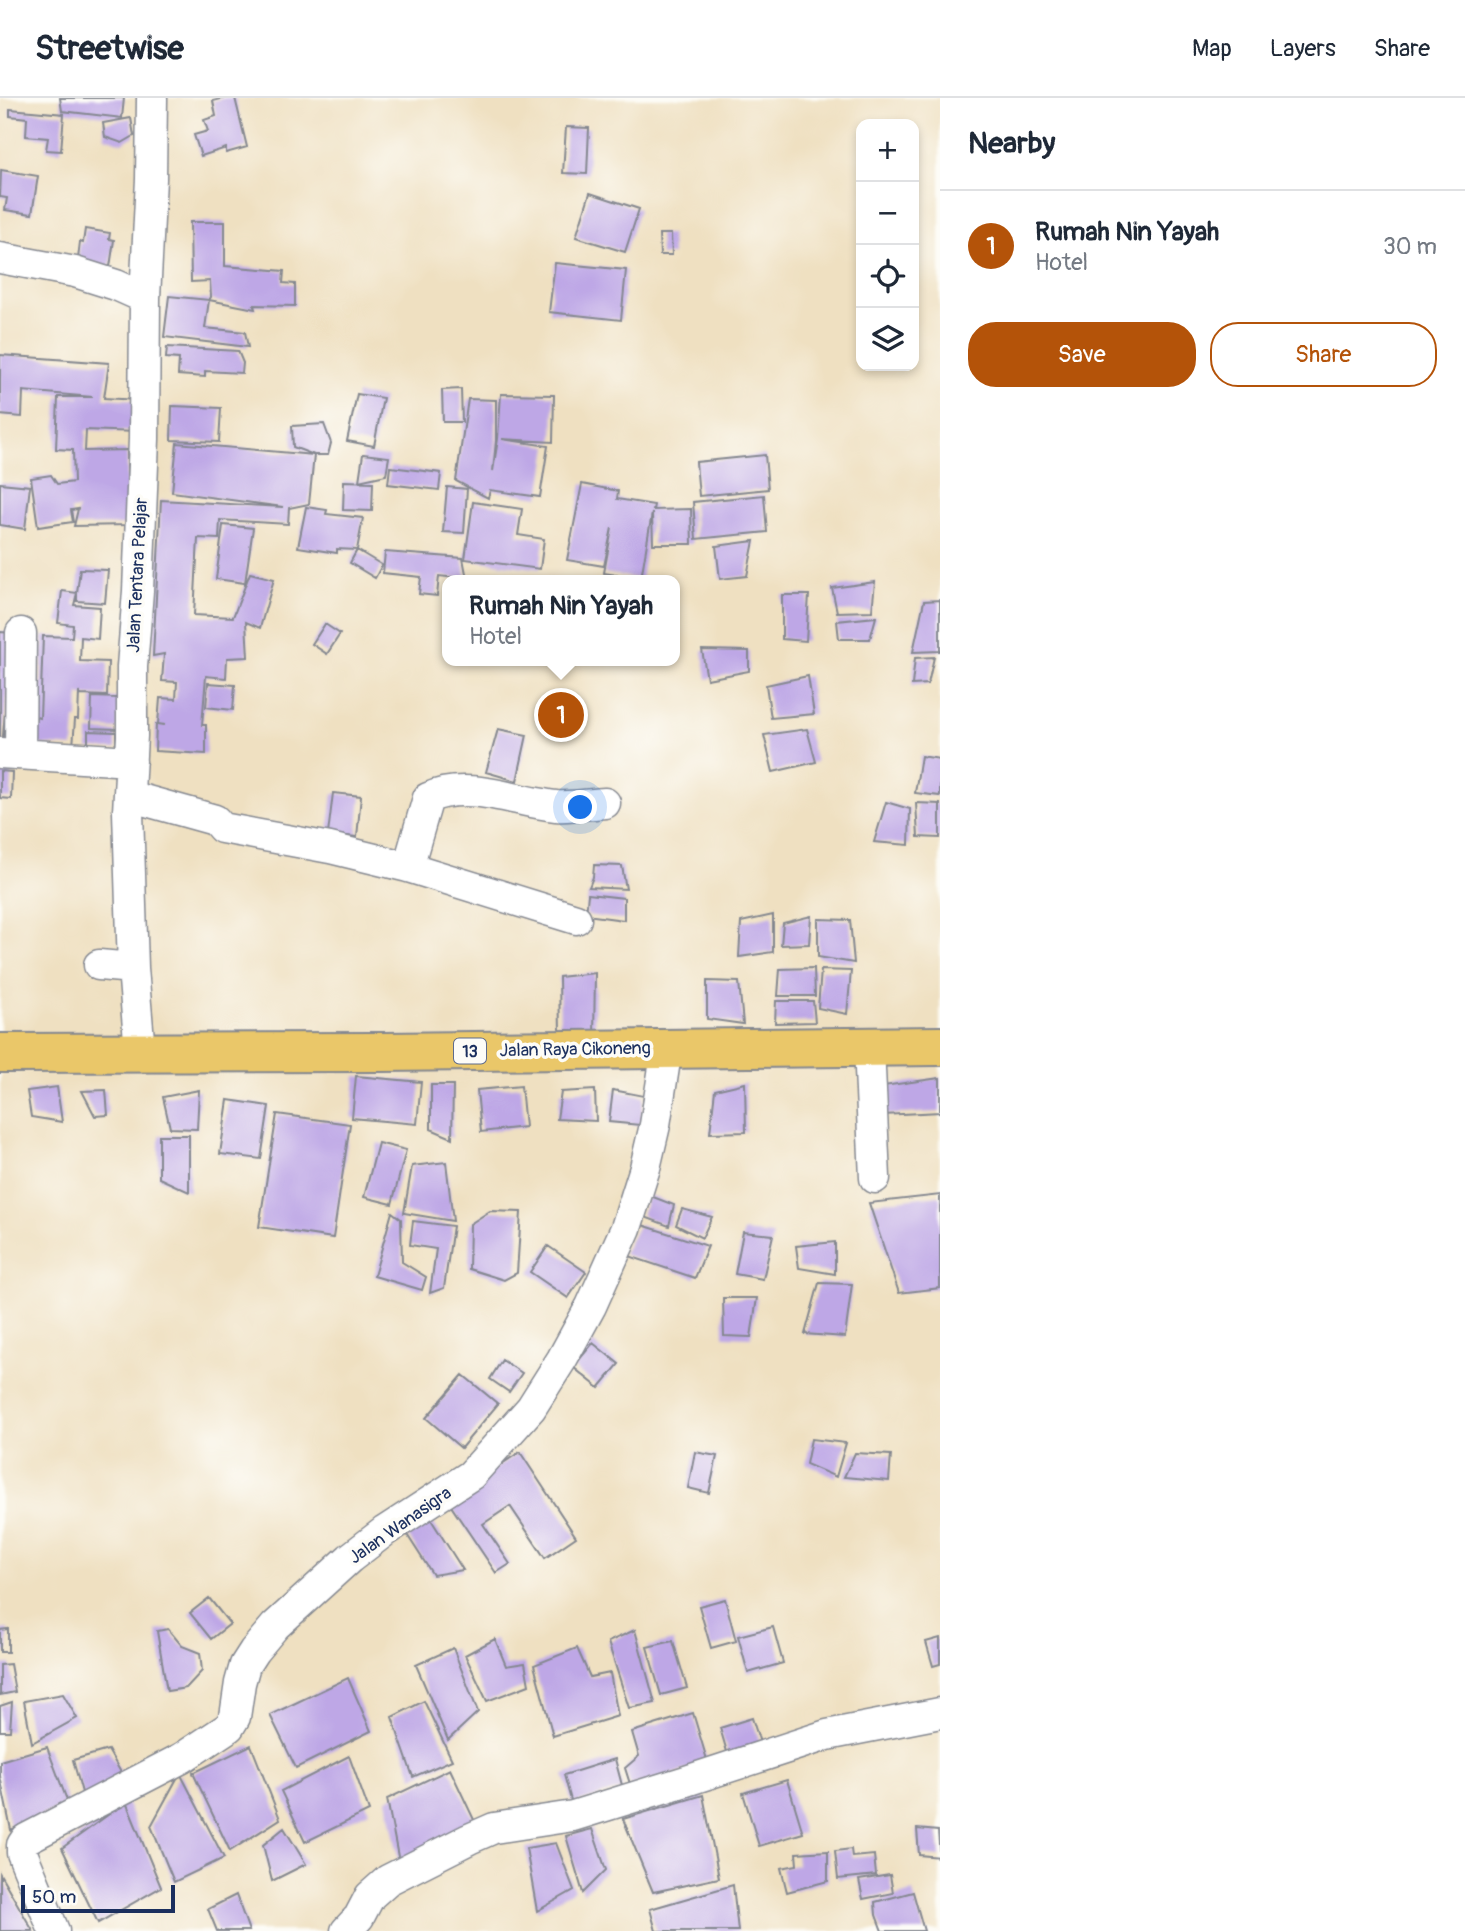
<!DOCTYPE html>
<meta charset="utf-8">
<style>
body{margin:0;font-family:Pangolin,sans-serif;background:#f6f6f7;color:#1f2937}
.controls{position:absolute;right:21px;top:21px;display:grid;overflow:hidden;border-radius:14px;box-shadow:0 4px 10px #0003}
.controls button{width:63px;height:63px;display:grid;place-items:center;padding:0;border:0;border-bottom:2px solid #e0e1e3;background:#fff;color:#1f2937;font:35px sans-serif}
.scale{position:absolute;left:21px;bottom:18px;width:154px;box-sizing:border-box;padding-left:7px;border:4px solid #1b2f5e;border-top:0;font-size:19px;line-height:24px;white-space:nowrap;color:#1b2f5e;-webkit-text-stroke:5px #fdfcf7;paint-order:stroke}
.you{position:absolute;left:581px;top:710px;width:24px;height:24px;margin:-18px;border:5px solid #fff;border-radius:50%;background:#1a73e8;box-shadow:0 0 0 10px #1a73e833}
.badge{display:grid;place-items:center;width:46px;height:46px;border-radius:50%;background:#b45309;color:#fff;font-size:23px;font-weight:700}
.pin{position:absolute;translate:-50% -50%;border:4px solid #fff;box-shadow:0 2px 7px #0006}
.popup{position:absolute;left:442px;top:477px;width:238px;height:91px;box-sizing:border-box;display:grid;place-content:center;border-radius:14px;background:#fff;filter:drop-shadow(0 2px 5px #0005);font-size:23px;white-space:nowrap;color:#747a83}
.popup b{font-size:26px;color:#1f2937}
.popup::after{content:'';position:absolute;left:50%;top:100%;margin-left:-14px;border:14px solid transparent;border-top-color:#fff}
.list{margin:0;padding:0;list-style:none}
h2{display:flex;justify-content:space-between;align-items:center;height:91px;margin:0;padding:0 28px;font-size:30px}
h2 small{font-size:23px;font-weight:400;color:#747a83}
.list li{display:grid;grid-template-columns:46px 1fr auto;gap:21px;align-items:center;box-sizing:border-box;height:112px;padding:0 28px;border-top:2px solid #e0e1e3}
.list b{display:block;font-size:26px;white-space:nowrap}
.list p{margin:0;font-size:23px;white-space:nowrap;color:#747a83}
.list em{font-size:23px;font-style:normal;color:#747a83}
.actions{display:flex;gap:14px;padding:21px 28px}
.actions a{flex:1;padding:16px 0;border:2px solid #b45309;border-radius:28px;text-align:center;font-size:24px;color:#b45309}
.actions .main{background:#b45309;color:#fff}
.icon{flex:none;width:38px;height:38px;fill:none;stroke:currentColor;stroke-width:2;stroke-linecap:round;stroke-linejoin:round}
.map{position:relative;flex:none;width:940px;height:1833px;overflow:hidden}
header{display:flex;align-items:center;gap:42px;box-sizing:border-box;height:98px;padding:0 35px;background:#fff;border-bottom:2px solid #e0e1e3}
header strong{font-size:33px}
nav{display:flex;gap:38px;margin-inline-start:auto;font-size:24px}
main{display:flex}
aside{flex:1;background:#fff}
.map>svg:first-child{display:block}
.building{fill:#bea7e6}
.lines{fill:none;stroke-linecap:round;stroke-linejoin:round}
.minor-casing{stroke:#858890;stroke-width:33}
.highway-casing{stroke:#858890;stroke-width:42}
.minor{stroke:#fff;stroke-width:30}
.highway{stroke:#eac769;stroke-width:38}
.labels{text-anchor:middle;stroke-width:7;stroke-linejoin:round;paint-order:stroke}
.shield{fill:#fdfcf7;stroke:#5f6c8c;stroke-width:2}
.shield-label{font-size:16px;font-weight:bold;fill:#1b2f5e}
.street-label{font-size:18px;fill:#1b2f5e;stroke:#fdfcf7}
</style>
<header>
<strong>Streetwise</strong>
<nav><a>Map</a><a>Layers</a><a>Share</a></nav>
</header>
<main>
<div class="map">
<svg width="940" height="1833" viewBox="0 0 940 1833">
<rect width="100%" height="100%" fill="#fdfcf7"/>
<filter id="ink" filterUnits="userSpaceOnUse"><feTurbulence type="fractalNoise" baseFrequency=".0143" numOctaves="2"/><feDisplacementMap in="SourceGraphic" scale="14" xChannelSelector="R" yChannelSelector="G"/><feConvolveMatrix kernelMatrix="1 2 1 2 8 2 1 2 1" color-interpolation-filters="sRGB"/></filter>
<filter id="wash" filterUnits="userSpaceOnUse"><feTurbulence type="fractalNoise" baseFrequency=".00686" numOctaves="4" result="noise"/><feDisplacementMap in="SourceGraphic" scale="28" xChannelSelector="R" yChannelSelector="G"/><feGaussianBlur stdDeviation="1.57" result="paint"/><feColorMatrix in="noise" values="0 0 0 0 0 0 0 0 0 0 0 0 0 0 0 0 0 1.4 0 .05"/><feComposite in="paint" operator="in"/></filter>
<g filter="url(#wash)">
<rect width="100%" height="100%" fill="#efe0c1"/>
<g id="blocks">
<path class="building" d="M60,0H124L122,20L62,13Z
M225,0H235L247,49L226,55V50L201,58L194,37L208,33L204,22L216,18L213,3Z
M10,11L64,16L61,53L46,52L48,40L26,38L27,20L10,18Z
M131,20L134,38L122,45L105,39L103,25Z
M566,29L589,30L587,76L563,75Z
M1,72L38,78L32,116L5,112L7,100L0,99Z
M590,95L639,111L625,154L576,139Z
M190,124H225V168L284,173L283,185L295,186V208L254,207L255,211L209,202L205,230L245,234L248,249L164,239L169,198L209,202L211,199L210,183L191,184Z
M85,131L110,135L109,141L114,142L110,169L82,165L78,161L80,144L83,145Z
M659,136H671L672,157H660Z
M555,165L626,172L621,222L549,214Z
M167,249L238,253L243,265L242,275L205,273V279L178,277L179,261L166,260Z
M0,257L109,265L104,300L137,302L136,334L86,332L85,353L127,352L128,427L74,428L78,411L71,412L73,424L38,429L31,380L51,377L57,386L74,384L73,352L56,351L58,299H93L23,293L22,319L0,317Z
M461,291L462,324H443L442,292Z
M357,296L383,300L374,348L347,343Z
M501,296L554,297L553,344L502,341L548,348L540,399L490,392L488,400L456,383L468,301L496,302V343L493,373L498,341Z
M172,308L221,310L219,344L171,342Z
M324,326L331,345L328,357H314L309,406L289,410L288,426L220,422L219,441L198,440L194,517L233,519L250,475L274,481L260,530L246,524L248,559L227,560L226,580L206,578L202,627H206V656L155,653L156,626L165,627L158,626L160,600L176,601L177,584L162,583L164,556L153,558L161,402L283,409L172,394L177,345L314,357L293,349L292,328Z
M363,356L389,359L386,377L359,383Z
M765,357L768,391L699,398L696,364Z
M390,369L441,375L439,392L388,386Z
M344,383L373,384L372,413L343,412Z
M0,385L30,388L25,431L0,427Z
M582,386L618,393L617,401L654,407L653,412L691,411L692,446H653L652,415L641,481L604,475L612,430L604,468L567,462Z
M447,389L467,391L464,435L443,434Z
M764,397L767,434L696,441L693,404Z
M473,404L522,411L518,437L544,441L540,471L465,461Z
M306,409L327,412L326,416L363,420L357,452L337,451V455L298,449Z
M223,427L253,430L245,485L216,481Z
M754,443L747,478L720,481L716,448Z
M357,452L382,467L375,480L350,465Z
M385,454L463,460L467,481L439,478L437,498L419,496L421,479L383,475Z
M80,471L108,472L105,505L77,503V495L74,507L100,509L98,541L81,539L80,563L108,564L107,598L80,597L79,594L78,621H75L73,649L34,646L36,619L40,620L43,538L72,539L73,527L58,525L62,493L77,495Z
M875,484L872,513L837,514L832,490Z
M782,497H809L806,543L782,541Z
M940,502V553L913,554L924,503Z
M876,519L870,541H839L837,523Z
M325,526L340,536L327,556L312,546Z
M0,534L12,535L2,648H0Z
M702,552L749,553V573L707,581Z
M934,559L928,586L912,587L915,560Z
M808,578L814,616L771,620L766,587Z
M208,585L235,587L233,612L206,609Z
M92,599L119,600L118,631L91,630Z
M498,631L527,637L517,683L486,674Z
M807,631L816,664L773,674L764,637Z
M88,633L116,634V651H88Z
M921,658L940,661V698L915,695Z
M0,673L12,674L11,701L0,700Z
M333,695L361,698L357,739L328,736Z
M886,704L910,711L909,747L874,744Z
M916,705L940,706V740L918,739Z
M594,767L622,768L626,791L589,789L593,779Z
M588,796L624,800V822L586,817Z
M773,817V854L739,859L741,824Z
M811,818L809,846L781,847L783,825Z
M818,821L850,822L854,865L818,859Z
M814,870L815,898H778L780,871Z
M821,872L851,873L847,916L818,910Z
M595,875L594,939L560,935L559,879Z
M707,883L739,884L743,926L707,921Z
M776,903H813L815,924L775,925Z
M356,978L421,984L417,1026L352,1020Z
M940,980V1014L883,1017L876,989Z
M745,985L746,1034L710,1035L715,992Z
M431,987H453L452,1040L431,1031Z
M521,988L525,1029L481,1034L477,992Z
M57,989L62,1024L31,1019L27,993Z
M106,992L108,1017L95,1018L82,993Z
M199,992L197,1031L170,1030L163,999Z
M595,992L596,1023L557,1021L561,994Z
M613,992L644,998L640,1027L609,1024Z
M228,1002L269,1008L261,1061L220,1056Z
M277,1016L350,1026L333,1140L259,1129Z
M159,1037H189V1094L159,1080Z
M378,1045L406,1052L392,1106L364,1099Z
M446,1064L453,1123L404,1115L412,1068Z
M648,1097L674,1107L669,1128L642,1118Z
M940,1097V1190L899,1195L869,1105Z
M682,1111L712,1119L702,1140L676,1127Z
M490,1113L521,1114L517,1175L504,1182L469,1171L470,1126Z
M392,1114L401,1121L402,1164L426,1179L422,1192L374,1178Z
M413,1123L453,1128L444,1190L430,1195L436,1151L410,1147Z
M639,1126L708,1148L695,1180L623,1156Z
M743,1134L773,1137L763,1181L735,1176Z
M835,1144V1176L799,1170L796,1148Z
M548,1148L586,1174L568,1200L530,1174Z
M819,1185L852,1186L845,1239L805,1236Z
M723,1200H757L751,1239L724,1238Z
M593,1245L619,1266L599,1290L573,1269Z
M502,1262L522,1275L509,1294L490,1281Z
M463,1277L498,1306L461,1350L426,1320Z
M811,1341L846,1345L836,1379L806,1366Z
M520,1354L576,1439L545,1460L510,1408L483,1426L510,1466L496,1475L447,1402Z
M695,1354L717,1358L709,1395L688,1390Z
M855,1355L891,1357L889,1383L844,1379Z
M430,1420L463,1472L433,1477L406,1435Z
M209,1500L230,1526L211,1541L190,1515Z
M725,1501L736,1543L711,1550L699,1508Z
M773,1529L783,1565L748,1575L738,1538Z
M8,1531V1554H0V1532Z
M168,1531L182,1548L200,1555L202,1573L186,1590L167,1593L157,1533Z
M635,1532L655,1605L629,1610L608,1544Z
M940,1540V1566L933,1568L926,1544Z
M495,1541L506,1568L525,1565L529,1587L487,1603L465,1557Z
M673,1543L687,1590L661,1597L647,1549Z
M453,1550L478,1614L448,1642L416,1567Z
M577,1550L590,1579L610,1575L618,1618L553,1638L534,1567Z
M10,1566L15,1594L0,1597V1567Z
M348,1580L371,1633L296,1670L270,1617Z
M63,1596L77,1620L32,1645L24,1603Z
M424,1603L452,1662L413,1679L392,1619Z
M12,1604L10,1633H0V1608Z
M693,1615L708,1665L631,1689L625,1670L639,1658L632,1634Z
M752,1620L763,1654L730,1664L720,1630Z
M251,1647L280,1721L230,1753L193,1675Z
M47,1649L68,1705L11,1732L0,1678V1663Z
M108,1652L123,1678L84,1702L73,1662Z
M349,1658L369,1713L305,1744L281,1693Z
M615,1661L623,1691L572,1706L564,1677Z
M450,1671L476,1726L399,1764L387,1701Z
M180,1675L224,1760L174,1784L151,1728Z
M787,1682L803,1735L759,1748L743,1695Z
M703,1697L719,1780L653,1794L623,1721Z
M126,1704L161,1789L98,1825L62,1750Z
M284,1730L306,1766L272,1783L263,1747Z
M592,1731L606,1772L583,1795L566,1738Z
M917,1731L938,1733L940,1759L919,1757Z
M556,1745L574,1792L537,1813L526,1750Z
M851,1751L852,1759L874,1757L876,1777L838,1781L835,1753Z
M828,1753V1783L787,1794L781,1770L797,1767L796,1755Z
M0,1776L33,1833H0Z
M890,1777L893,1795L863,1801L859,1782Z
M733,1787L738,1833H656L650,1811Z
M913,1794L924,1833H882L876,1817L875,1804Z
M236,1797L249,1833H217L208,1811Z"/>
</g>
</g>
<g filter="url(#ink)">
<use href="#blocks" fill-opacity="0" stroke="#858890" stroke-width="2"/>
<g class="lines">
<g class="minor-casing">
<path id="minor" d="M0,160L75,174L116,187L145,200
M0,655L131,663
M20,656L21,535
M129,698L215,722L222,730L330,750L408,769L576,821
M408,769L428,700C467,682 516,704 556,708C572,709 589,706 605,705
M99,867L133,870
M869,949L875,1080
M140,954L133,870L128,714L132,638V569L138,493L144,341L145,200L151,81L152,0
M54,1833L22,1755V1747L26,1741L182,1660L229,1629L235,1619L240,1585L245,1567L254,1553L275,1528L350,1460L385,1433L471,1377L531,1310L562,1261L591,1208L626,1130L645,1070L655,1027L667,950
M346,1833L359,1819L370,1798L388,1782L469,1741L494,1730L573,1718L683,1684L827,1637L940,1615"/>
</g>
<g class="highway-casing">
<path id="highway" d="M0,955L383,954L940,948"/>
</g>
<use href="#minor" class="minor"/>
<use href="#highway" class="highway"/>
</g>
</g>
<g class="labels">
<rect class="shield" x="454" y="940.5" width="32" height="25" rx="5"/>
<g class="shield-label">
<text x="470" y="959">13</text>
</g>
<g class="street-label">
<text transform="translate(137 477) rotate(-87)" y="6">Jalan Tentara Pelajar</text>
<text transform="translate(575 951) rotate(-1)" y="6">Jalan Raya Cikoneng</text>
<text transform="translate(400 1427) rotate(-35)" y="6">Jalan Wanasigra</text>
</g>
</g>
</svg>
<div class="controls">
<button>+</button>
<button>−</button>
<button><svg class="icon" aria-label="locate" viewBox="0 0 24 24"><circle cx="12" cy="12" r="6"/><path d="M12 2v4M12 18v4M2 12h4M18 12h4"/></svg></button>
<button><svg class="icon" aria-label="layers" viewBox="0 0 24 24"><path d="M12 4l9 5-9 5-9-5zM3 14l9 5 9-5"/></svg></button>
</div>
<div class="scale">50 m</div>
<div class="you"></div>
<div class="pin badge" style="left:561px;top:617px">1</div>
<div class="popup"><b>Rumah Nin Yayah</b>Hotel</div>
</div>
<aside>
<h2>Nearby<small></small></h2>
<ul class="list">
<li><span class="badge">1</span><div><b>Rumah Nin Yayah</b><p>Hotel</p></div><em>30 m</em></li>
</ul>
<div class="actions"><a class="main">Save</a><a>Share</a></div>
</aside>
</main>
